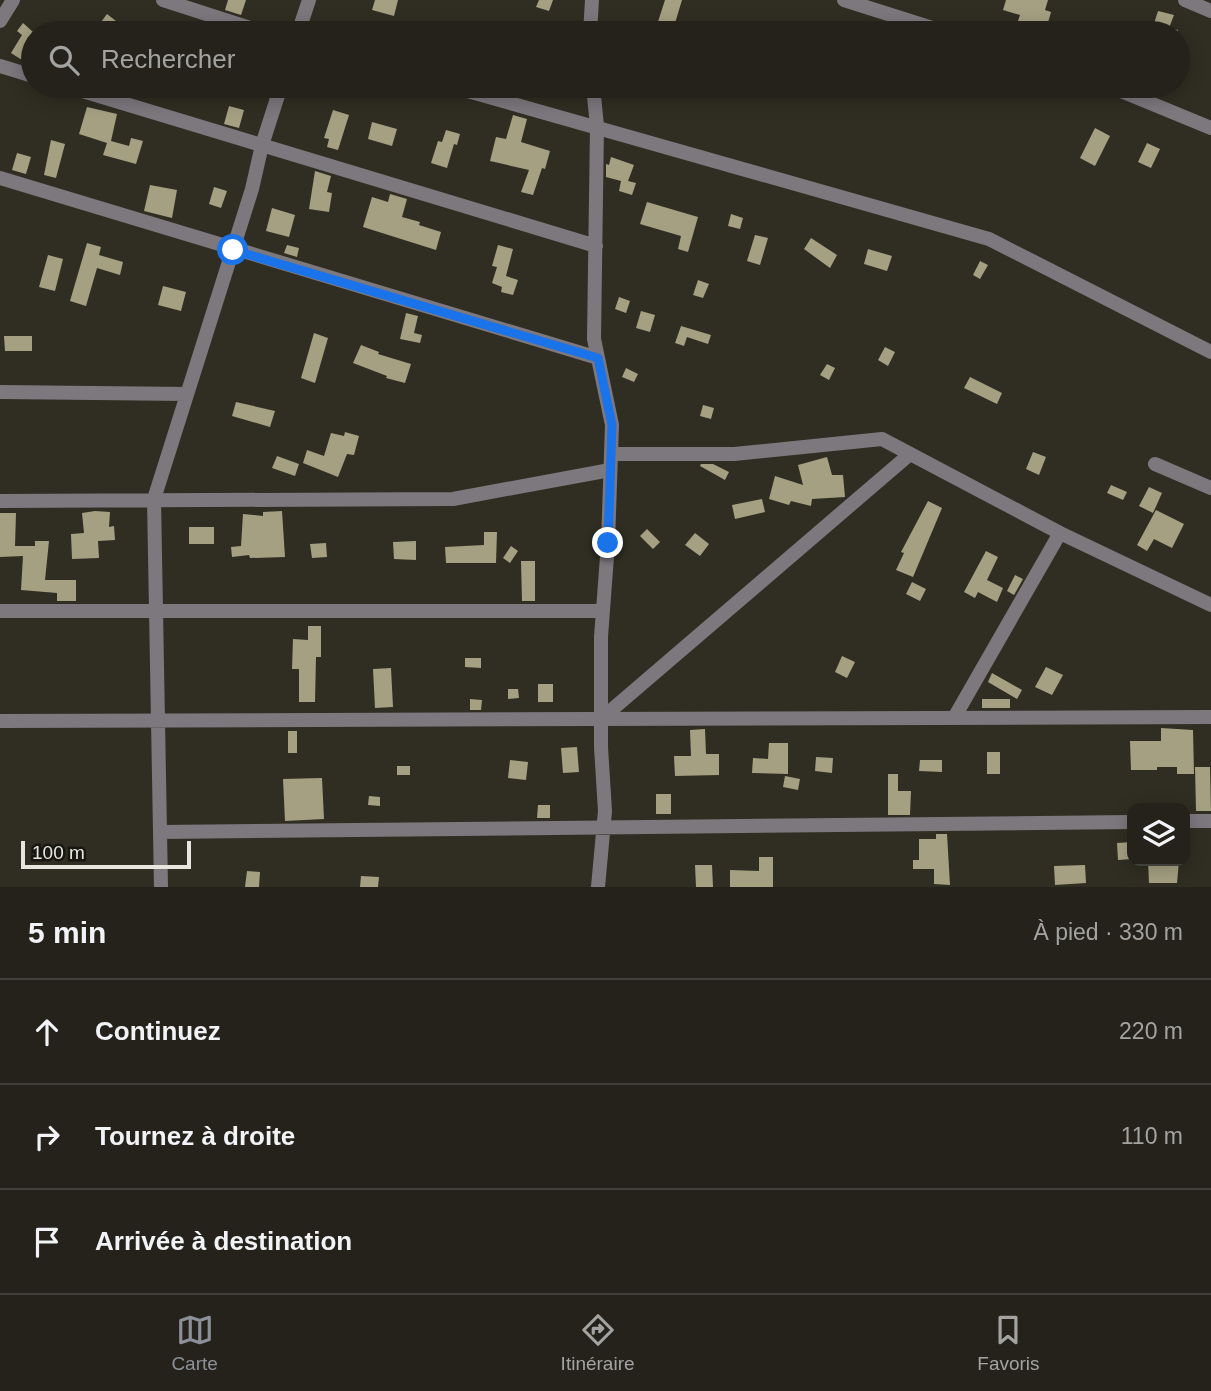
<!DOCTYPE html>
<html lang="fr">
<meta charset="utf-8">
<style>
body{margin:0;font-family:Helvetica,sans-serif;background:#302f27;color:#f1f3f6}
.controls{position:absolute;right:21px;bottom:21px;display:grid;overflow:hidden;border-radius:14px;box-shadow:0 4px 18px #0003}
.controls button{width:63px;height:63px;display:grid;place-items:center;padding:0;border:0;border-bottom:2px solid #413f39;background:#24221a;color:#f1f3f6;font:35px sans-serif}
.scale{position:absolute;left:21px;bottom:18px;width:170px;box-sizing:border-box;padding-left:7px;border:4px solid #e7e6de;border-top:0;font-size:19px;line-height:24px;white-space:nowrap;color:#e7e6de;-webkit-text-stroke:5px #171611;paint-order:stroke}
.stop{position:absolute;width:21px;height:21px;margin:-16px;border:5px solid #1a73e8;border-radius:50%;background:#fff}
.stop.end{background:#1a73e8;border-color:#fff;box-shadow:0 2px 7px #0008}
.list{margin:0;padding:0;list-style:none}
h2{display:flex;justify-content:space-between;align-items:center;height:91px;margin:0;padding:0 28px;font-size:30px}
h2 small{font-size:23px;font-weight:400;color:#a3a4a2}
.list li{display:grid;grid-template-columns:46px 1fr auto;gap:21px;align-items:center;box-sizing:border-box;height:105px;padding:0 28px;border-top:2px solid #413f39}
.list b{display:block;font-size:26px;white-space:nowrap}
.list em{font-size:23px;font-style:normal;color:#a3a4a2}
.icon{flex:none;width:38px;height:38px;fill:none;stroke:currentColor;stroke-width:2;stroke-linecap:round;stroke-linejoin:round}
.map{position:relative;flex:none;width:1211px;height:887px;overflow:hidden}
.search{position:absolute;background:#24221a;box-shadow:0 4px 18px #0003;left:21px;right:21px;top:21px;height:77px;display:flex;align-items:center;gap:18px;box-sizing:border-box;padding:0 24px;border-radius:38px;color:#a3a4a2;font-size:26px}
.sheet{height:406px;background:#24221a}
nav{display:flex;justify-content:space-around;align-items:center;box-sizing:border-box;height:98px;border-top:2px solid #413f39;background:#24221a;font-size:19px;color:#a3a4a2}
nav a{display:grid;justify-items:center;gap:4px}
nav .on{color:#8c9099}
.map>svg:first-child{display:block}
.building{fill:#a5a082}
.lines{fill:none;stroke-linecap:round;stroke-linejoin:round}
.street{stroke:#7c787e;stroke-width:14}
.route{stroke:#1a73e8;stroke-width:9}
</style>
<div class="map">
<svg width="1211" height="887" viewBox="0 0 1211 887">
<rect width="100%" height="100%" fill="#302e22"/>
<path class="building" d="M228,0H246L241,15L225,10Z
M375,0H398L394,16L372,10Z
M539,0H553L549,11L536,7Z
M665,0H682L672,33L655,31Z
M1006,0H1048L1045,10L1051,12L1045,33H1014L1020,15L1003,10Z
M1158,11L1174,15L1169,28L1178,30L1177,33H1151Z
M107,14L116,21L108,33L98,26Z
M23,23L33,32V63L22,60L11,53L22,35L17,31Z
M1084,23L1110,31V33H1082Z
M508,86H529L526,98L506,92Z
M229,106L244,110L239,128L224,124Z
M87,107L117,114L111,141L129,146L131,138L143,141L136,164L103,155L107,143L79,134Z
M333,110L349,115L338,150L327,147L329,139L324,138Z
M513,115L527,119L521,142L550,151L545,169L542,168L533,195L521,192L529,170L490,161L496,137L506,139Z
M372,122L397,129L392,146L368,139Z
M1095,128L1110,136L1095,166L1080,158Z
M446,130L460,134L457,145L454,144L447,168L431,163L438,141L442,142Z
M51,140L65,144L56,178L44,175Z
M1147,143L1160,149L1151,168L1138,162Z
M17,153L31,157L26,174L12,170Z
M611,157L634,165L628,181L636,183L632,195L619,191L621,181L606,177V164L609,165Z
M315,171L331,176L327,192L332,193L329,212L309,209Z
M150,185L177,190L172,218L144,211Z
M214,187L227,191L221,208L209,204Z
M390,194L407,199L402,217L420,222L419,225L441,232L436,250L363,227L372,197L388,202Z
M647,202L698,217L688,252L678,249L681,236L640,224Z
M272,208L295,215L289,237L266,231Z
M731,214L743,218L740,229L728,226Z
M755,235L768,238L760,265L747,261Z
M811,238L837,255L830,268L804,249Z
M87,243L101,247L99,255L123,262L120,275L97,268L86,306L70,301Z
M287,245L299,248L297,257L284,253Z
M498,245L513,249L506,276L518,280L513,295L501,292L502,287L492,283L497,267L492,266Z
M868,249L892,256L887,271L864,264Z
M48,255L63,259L55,291L39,287Z
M980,261L988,265L980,279L973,275Z
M698,280L709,284L703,298L693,295Z
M163,286L186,292L181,311L158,305Z
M619,297L630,301L626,313L615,309Z
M641,311L655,315L650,332L636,328Z
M406,313L418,316L414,333L422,335L420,343L400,339Z
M681,326L711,335L708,344L687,337L684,346L675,343Z
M314,333L328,338L315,383L301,378Z
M4,336H32V351H5Z
M361,345L379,352L378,354L411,364L405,383L386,378L387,376L353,363Z
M885,347L895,352L888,366L878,360Z
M827,364L835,368L829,380L820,375Z
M626,368L638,374L634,382L622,377Z
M970,377L1002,393L997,404L964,388Z
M236,402L275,411L270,427L232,416Z
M703,405L714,408L711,419L700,416Z
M345,432L359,436L354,455L347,454L338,477L303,463L307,450L324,456L331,433L344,436Z
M1033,452L1046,457L1039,475L1026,469Z
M277,456L299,464L295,476L272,468Z
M827,457L832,475H843L845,497L812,499L811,506L791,501L789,505L769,499L775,476L803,485L798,465Z
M701,464H713L729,472L725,480L700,466Z
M1111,485L1127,492L1123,500L1107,493Z
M1149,487L1162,493L1153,513L1139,506Z
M762,499L765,512L735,519L732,505Z
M928,501L942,508L913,577L896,570L904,553L901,552Z
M1156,510L1184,524L1172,548L1154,539L1147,551L1137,545Z
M95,511L110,512L109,527L114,526L115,540L98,541L99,558L72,559L71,534L84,533L82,513Z
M282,511L285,557L250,558L249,555L232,557L231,547L241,546L243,514L263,516V512Z
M0,513H16L15,546H35V541H49L45,580H76V601H57V593L21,590L23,556L0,557Z
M189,527H214V544H189Z
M647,529L660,542L653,549L640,536Z
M484,532H497L496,563H446L445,547L484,545Z
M695,533L709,544L700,556L685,545Z
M416,541V560L394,559L393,542Z
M326,543L327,557L312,558L310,544Z
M511,546L518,551L510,563L503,558Z
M986,551L998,557L987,580L1003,588L997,602L978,592L975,598L964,592Z
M521,561H535V601H522Z
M1015,575L1023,579L1014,595L1007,591Z
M912,582L926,589L920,601L906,594Z
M308,626H321V657H316L315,702H299V669H292L293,639L308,640Z
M842,656L855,662L847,678L835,672Z
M465,658H481V668L465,667Z
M1046,667L1063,675L1052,695L1035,687Z
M391,668L393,707L375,708L373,669Z
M992,673L1022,690L1017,699L988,682Z
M538,684H553V702H538Z
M508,689H518L519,698L508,699Z
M470,699L482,700L481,710H470Z
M982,699H1010V708H982Z
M1161,728L1193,730L1194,774H1177V767H1157V770H1131L1130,741H1161Z
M705,729L706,754H719V775L675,776L674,756H691L690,730Z
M288,731H297V753H288Z
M769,743H788V774L752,773L753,758L768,759Z
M577,747L579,772L563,773L561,748Z
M987,752H1000V774H987Z
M816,757L833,758L832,773L815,771Z
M510,760L528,762L526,780L508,778Z
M920,760H942V772L919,771Z
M397,766H410V775H397Z
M1195,767H1210L1211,811H1196Z
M888,774H898V791H911L910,815H888Z
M785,776L800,779L798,790L783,787Z
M322,778L324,819L285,821L283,779Z
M656,794H671V814H656Z
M369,796L380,797V806L368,805Z
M538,805H550V818H537Z
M936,834H947L950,885L934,884V869H913V860H919V839H936Z
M1132,842V859L1118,860L1117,843Z
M759,857H773V887H730V870L759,871Z
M1148,861H1179L1177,883H1149Z
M695,865H712L713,887H696Z
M1085,865L1086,883L1055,885L1054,866Z
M247,871L260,872L259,887H245Z
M361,876L379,877L378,887H360Z"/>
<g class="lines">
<path class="street" d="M163,0L266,33
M844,0L948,33
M1185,0L1211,11
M0,21L13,0
M298,33L309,0
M590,33L592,0
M0,66L33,76
M66,86L596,246
M450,86L989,239L1211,352
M593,86L597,126L594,339L612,425L608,543L601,637V747L605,811L598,887
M1109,86L1211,128
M0,178L598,358
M0,392L187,394
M611,454H734L882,439L1060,533L1211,605
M1155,464L1211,488
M0,501L453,499L610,470
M0,611H603
M954,718L1060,533
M601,719L910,454
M0,721L1211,717
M1185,821H1211
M160,832L1132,822
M161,887L154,499L252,189L262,145L281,86"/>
</g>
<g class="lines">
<path class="route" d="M233,250L598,358L612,425L608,543"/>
</g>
</svg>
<div class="controls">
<button><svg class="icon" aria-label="layers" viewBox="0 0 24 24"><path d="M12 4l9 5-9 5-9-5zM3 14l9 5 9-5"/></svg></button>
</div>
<div class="scale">100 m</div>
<div class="stop" style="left:233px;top:250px"></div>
<div class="stop end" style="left:608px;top:543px"></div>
<div class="search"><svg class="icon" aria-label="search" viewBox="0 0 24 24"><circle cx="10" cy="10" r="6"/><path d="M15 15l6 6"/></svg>Rechercher</div>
</div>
<section class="sheet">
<h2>5 min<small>À pied · 330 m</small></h2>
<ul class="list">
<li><svg class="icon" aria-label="ahead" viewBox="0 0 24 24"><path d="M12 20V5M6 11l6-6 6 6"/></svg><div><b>Continuez</b></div><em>220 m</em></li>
<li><svg class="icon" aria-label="right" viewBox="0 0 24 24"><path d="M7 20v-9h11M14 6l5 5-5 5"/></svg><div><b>Tournez à droite</b></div><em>110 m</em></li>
<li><svg class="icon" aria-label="arrive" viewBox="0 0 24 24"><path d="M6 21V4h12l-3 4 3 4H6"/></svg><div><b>Arrivée à destination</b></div></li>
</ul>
</section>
<nav>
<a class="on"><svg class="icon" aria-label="map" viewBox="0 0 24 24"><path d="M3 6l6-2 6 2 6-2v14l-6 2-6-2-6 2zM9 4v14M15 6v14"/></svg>Carte</a>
<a><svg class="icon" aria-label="directions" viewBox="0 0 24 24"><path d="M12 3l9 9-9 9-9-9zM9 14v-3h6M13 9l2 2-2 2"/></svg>Itinéraire</a>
<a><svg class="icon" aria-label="saved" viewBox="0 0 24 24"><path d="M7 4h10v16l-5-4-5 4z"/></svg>Favoris</a>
</nav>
